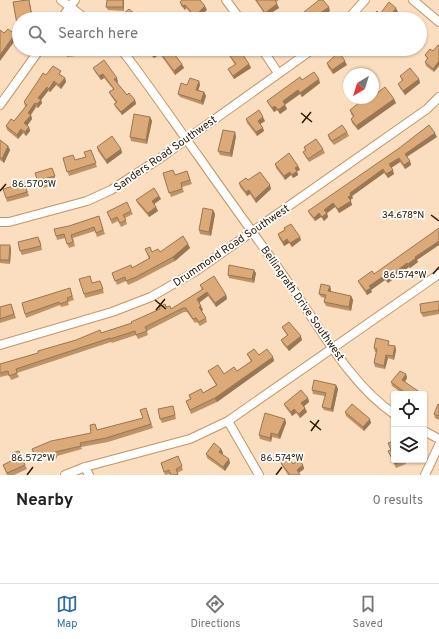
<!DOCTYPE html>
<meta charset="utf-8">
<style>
body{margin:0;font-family:Overpass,sans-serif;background:#f6f6f6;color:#222}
.controls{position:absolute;right:12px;bottom:12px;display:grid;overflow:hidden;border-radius:4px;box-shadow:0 1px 3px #0004}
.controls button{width:36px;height:36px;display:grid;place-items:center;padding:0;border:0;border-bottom:1px solid #e0e0e0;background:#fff;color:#222;font:20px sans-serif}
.compass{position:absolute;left:343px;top:68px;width:36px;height:36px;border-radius:50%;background:#fff;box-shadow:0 1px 3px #0004;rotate:218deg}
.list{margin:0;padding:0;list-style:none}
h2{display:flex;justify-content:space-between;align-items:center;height:52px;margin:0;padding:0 16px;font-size:17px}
h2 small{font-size:13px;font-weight:400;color:#767676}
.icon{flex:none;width:22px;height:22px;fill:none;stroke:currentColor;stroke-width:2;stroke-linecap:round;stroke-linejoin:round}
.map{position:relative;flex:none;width:439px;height:475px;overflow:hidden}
.search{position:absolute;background:#fff;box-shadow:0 1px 3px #0004;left:12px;right:12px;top:12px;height:44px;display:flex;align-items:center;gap:10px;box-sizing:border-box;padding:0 14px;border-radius:22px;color:#767676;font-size:15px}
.sheet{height:108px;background:#fff}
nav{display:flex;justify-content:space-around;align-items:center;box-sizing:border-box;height:56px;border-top:1px solid #e0e0e0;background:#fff;font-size:11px;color:#767676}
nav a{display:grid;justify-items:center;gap:2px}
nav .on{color:#2c6fa4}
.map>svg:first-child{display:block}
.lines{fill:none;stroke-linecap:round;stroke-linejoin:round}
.street-casing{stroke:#c49463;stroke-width:10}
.street{stroke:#fff;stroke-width:8}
.wall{fill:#bc9267}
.shaded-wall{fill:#997754}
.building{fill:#dbaa78;stroke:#997754}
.ticks{fill:none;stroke:#2b1905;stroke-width:1.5}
.labels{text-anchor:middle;stroke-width:3.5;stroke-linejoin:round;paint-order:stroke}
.street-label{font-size:11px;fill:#2b1905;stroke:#fff}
.ticks-label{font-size:10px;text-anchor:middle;fill:#2b1905;stroke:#fff;stroke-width:3.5;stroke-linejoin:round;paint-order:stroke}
</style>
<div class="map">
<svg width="439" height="475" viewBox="0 0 439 475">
<rect width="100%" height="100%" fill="#fbddbf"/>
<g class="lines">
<g class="street-casing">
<path id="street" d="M61,0L86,19
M226,0L240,19
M413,0L439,22
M61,19L75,0
M348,19L365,0
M121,49C148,84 173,121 199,157C229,200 260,242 290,285C321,329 350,384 394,414
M262,49L278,73
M0,105L40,49
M0,222H9L87,201L111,190L159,159L313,49
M0,345L112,312L151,297L196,271L427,109L439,97
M228,421L259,475
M424,431L439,439
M85,467L89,475
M65,475L85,467L190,439L228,421L439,274
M425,475L439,445"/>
</g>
<use href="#street" class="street"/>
</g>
<path class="wall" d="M27,0H29L30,4L33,19H19V27H18L17,24L13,2Z
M107,0H124V11L108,10L106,7Z
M255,0H279L276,2L279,8L266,16Z
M180,2L207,10L197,19H196L186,8L185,10L181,6Z
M330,11L318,19H308L305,16L304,12Z
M92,49L93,54L67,57L66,53Z
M145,49H165L184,68L175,75L160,54L154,58Z
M350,49H361L355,55Z
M430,49L434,72L426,66L425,62L427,59L425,55Z
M227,52L249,64L251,68L234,79L230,73L228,69L235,65L229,55Z
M327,63L347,65L333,74L328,67Z
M93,68L118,82L117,83L127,95L135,100L136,104L122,115L116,108L114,104L116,103L111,96L109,92L113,89L104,78L101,80L95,72Z
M46,75H62V76L65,78L66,82L61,89L56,85L50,92L48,91L41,100L42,103L38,108L36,107L31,115L32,119L27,126L29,127L30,131L26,136L23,133L18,139L7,130L6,126L14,121L25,107L24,102Z
M400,76L419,79L420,83L405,95L400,88L398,84L402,81Z
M302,80L320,83L302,97L300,94L285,105L287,109L280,114L277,110L274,112L269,105L267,101Z
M199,81L200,85L198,90L204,92L206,96L203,105L180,97L178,94L187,85Z
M394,99L396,103L358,130L352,123L351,119L353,117L351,114L350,110L362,104Z
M150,117L152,121L147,144L131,141L130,137Z
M246,119L265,121L260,124L264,131L257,136L247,123Z
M347,132L349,136L334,145L329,139L328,135Z
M236,136L232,157L220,155L218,151Z
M437,137L407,157L410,161L411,165L405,169L400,162L391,168L394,174L388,178L384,173L352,196L353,198L350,200L352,205L339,213L335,207L327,213L328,217L324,221L321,217L315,221L310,215L308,211Z
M0,140L8,146L10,150L4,163L0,160V161Z
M97,147L121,149L122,153L107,164L98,151Z
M304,147L323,149L325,153L309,162L305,156L303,152L305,151Z
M91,150L97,167L69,176L63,158L75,160L86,157Z
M275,164L298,166L300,170L297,171L298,175L293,178L291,175L285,180L276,168Z
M52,168L56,180L48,182L50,186L40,189L39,185Z
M187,171L192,184L182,187L184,192L171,197L163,173L175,175Z
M248,180L271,189L256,203L250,194L247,196L240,187L239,183Z
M26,186L29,196L7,202L6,198Z
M159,196L161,199L154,204L158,211L149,217L138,204L136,200Z
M213,210L215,214L211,236L200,234L199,230Z
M131,211L133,214L125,218L127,224L121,227L118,221L112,224L107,212Z
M99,216L105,234L97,237L95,231L73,238L75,246L69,248L65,238L57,240L56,236L69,226Z
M284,228L301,240L292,247L289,243L284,246L279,238L278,234L285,230Z
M40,240L42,250L22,255L20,251Z
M188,244L190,248L175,261L137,281L128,285L126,281L117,285L112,273L132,268L149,259L145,249L152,252H160Z
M0,245L11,249L10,264L0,263Z
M417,260L418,262L410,268L409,267L388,283L385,280L371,290L372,292L367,295L360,285L358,281L374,274Z
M256,273L254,283L229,278L228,275Z
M100,281L104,293L85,298L84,294L92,283Z
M200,285L226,295L227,299L216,307L208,296L199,302L203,310H201L206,318L207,322L200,326L197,322L195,323L187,312H184L147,331L148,335L138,339L136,335L112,343L111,342L17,373L19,377L11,380L9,375L0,377V364L38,353L132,323L166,307L171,309L202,290Z
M330,286L331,290V292L351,296L353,300L351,311L326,306L324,302L325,298L321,297L319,294Z
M70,288L74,300L68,302L69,305L61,307L60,305L26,318L22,303Z
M439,301V314L423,317L421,313Z
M11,304L16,318L0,323V307Z
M282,327L302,340L289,351L283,344L281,340L287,335L284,331Z
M390,345L395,346L396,350L394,360L388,358L385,369L375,367L374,363L376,352H375L374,348Z
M247,354L273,357L274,361L217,402L191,414L186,401L190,399L189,395L203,393L216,385L210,375L208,371L224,374L237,371L251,361L249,358Z
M406,374L407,378L405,382L421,394H403L392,386L391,382Z
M336,385L338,389L333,412L324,410L322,407L325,396L313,394L312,390Z
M308,398L309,402L304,406L307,412L300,418L296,413L292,416L286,408L284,404Z
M439,405V420L435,418L434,414Z
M173,406L176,419L162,423L160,419Z
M146,408L153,428L108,442L81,447L82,449L57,456V458L49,461L47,457L37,461L32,449L91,433L97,430L143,418Z
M345,412L371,423L364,431L346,416Z
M285,419L286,423L280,439L272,437L271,442L260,439L259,435Z
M221,449L223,453L222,454L230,463L225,471L207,458L206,454Z
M391,450L405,460L406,464L396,468L388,451Z
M178,456L183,470L177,473L178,475H171L170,474L165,475L161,463Z
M15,459L25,465L27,469L14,475H7L3,465Z
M281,463L303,465L304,469L299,473L300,475H288L283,467Z"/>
<path class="shaded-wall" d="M29,0L30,4L33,19H32Z
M123,0H124V11L123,7Z
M277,4L279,8L266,16L265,13Z
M185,5L186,8L185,10L183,6Z
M205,6L207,10L196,19L195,16Z
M329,7L330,11L318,19H311Z
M396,8L398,12L392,19H387Z
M15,34L17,38L0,61V55Z
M356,49H361L355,55L354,51Z
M158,50L160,54L154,58L152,55Z
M345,61L347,65L333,74L332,70Z
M439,61V66L434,72L433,69Z
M182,64L184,68L175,75L174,71Z
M249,64L251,68L234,79L233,76Z
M103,74L104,78L101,80L99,76Z
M65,78L66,82L61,89L59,85Z
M117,78L118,82L116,83L114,79Z
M319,79L320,83L302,97L300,93Z
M419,79L420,83L405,95L403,91Z
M54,81L56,85L50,92L49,89Z
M199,81L200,85L197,94L196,90Z
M47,87L48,91L41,100L42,103L38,108L37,104L38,98Z
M298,90L300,94L284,105L283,101Z
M204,92L206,96L203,105L201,101Z
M394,99L396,103L358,130L356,126Z
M135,100L136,104L122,115L121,112Z
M35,103L36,107L29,117L28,113Z
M285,105L287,109L280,114L278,110Z
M275,106L277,110L274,112L272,108Z
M31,115L32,119L26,127L24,123Z
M150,117L152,121L147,144L146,140Z
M263,117L265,121L259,125L258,121Z
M29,127L30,131L26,136L25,132Z
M263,128L264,131L257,136L256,132Z
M21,129L23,133L18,139L17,135Z
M235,132L236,136L232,157L230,153Z
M435,133L437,137L406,157L405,154Z
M8,146L10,150L4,163L2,159Z
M121,149L122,153L107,164L106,160Z
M399,158L400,162L391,168L389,164Z
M410,161L411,165L405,169L404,165Z
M298,166L300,170L297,171L298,175L293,178L292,175L295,168Z
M383,169L384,173L352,196L353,198L349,201L348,197L350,193Z
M393,170L394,174L388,178L386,174Z
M290,172L291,175L285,180L284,176Z
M270,185L271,189L256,203L255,199Z
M249,190L250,194L247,196L246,192Z
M159,196L161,199L153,205L152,201Z
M351,201L352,205L339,213L338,209Z
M333,203L335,207L326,214L324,210Z
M156,207L158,211L149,217L148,213Z
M213,210L215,214L211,236L209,232Z
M319,213L321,217L315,221L314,218Z
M327,213L328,217L324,221L322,217Z
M300,237L301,240L292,247L290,243Z
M287,239L289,243L284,246L283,242Z
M439,241V245L417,260L418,262L410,268L408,264L415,257Z
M188,244L190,248L175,261L173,257Z
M10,245L11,249L10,264L9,260Z
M407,263L409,267L388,283L386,279Z
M254,270L256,273L254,283L252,279Z
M384,276L385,280L371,290L372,292L367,295L366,291L369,286Z
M330,286L331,290L330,295L328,291Z
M207,292L208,296L199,303L197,299Z
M226,295L227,299L216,307L215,303Z
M351,296L353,300L351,311L349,307Z
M201,306L203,310L201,311L199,307Z
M301,336L302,340L289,351L287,347Z
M395,346L396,350L394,360L393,356Z
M386,355L388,358L385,369L384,366Z
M273,357L274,361L217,402L215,398Z
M406,374L407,378L403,384L402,380Z
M336,385L338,389L333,412L331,409Z
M308,398L309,402L303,407L301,403Z
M305,408L307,412L300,418L299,414Z
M294,409L296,413L292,416L291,412Z
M285,419L286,423L280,439L278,435Z
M370,419L371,423L364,431L363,427Z
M271,433L272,437L271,442L270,438Z
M221,449L223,453L220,456L219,452Z
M229,459L230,463L225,471L223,467Z
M303,465L304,469L298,473L297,470Z"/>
<path class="building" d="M27,0H29L32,19H19V23L17,24L13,2Z
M107,0H123V7H106Z
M182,0H200L205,6L195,16L185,5L183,6L180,2Z
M256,0H275L277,4L265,13Z
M319,0H323L329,7L311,19H309L304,12Z
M389,2L396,8L387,19H370L377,11L380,14Z
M129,9L141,19H124L125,18L122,15Z
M213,15L216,19H207Z
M276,17L285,19H275Z
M8,29L15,34L0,55V30L4,33Z
M438,45H439V61L433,69L425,62L428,58L425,55L430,49L433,51Z
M65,49H91V50L66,53Z
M147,49H165L167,51L170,49L182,64L174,71L158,50L152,55Z
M231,49H239L249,64L233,76L228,69L236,64L227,52Z
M339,52L345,61L332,70L327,63Z
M104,60L117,78L114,79L127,95L129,93L135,100L121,112L114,104L117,102L109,92L114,89L103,74L99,76L93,68Z
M53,66L61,71L59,74L65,78L59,85L54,81L49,89L47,87L38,98L41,100L37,104L35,103L28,113L31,115L24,123L29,127L25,132L21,129L17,135L6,126L11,119L14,121L27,105L24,102L38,81L43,73L46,75Z
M410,68L419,79L403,91L398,84L403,80L400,76Z
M314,72L319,79L300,93L298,90L283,101L285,105L278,110L275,106L272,108L267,101L300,77L302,80Z
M190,78L199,81L196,90L204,92L201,101L178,94L181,83L187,85Z
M385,87L394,99L356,126L351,119L354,116L350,110L360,102L362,104L370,98H373V96Z
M259,110L263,117L258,121L263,128L256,132L246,119Z
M134,114L150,117L146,140L130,137Z
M342,125L347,132L332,141L328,135Z
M429,125L435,133L405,154L410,161L404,165L399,158L389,164L393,170L386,174L383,169L350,193L351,195L348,197L351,201L338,209L333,203L324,210L327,213L322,217L319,213L314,218L308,211L398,149Z
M223,130L235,132L230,153L218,151Z
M112,136L121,149L106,160L97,147Z
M316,139L323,149L308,159L303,152L306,150L304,147Z
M0,140L8,146L2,159L0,157Z
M91,150L96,163L67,172L63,158L73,155L75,160L86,157L84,152Z
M289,153L298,166L295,168L297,171L292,175L290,172L284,176L275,164Z
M52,168L55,176L47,178L48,182L39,185L35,173Z
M173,170L175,175L187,171L190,180L181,183L182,189L169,193L163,173Z
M260,172L270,185L255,199L249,190L246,192L239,183L246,178L248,180Z
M25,183L27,192L6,198L3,189Z
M154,188L159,196L152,201L156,207L148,213L136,200Z
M127,202L131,211L123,215L126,220L120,223L117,217L111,220L107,212Z
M203,208L213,210L209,232L199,230Z
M99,216L103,230L96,233L94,227L71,235L73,242L67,244L64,234L56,236L54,229L69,226Z
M291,224L300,237L290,243L287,239L283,242L278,234L285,230L284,228Z
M439,228V241L415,257L416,258L408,264L407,263L386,279L384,276L369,286L371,288L366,291L358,281L372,271L374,274Z
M183,236L188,244L173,257L136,277L126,281L125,277L115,281L112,273L131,265L132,268L150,258L145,249L150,247L152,252L158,249L160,252Z
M38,237L41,246L20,251L18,242Z
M0,245H10L9,260H0Z
M229,265L254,270L252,279L228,275Z
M90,276L92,283L100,281L103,289L84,294L79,279Z
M214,276L226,295L215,303L207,292L197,299L201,306L199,307L206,318L199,322L196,318L193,319L186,308H183L145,327L147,331L136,335L135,331L110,339V338L16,369L17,373L9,376L8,371L0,373V364L38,353V351L76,340L100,330L101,333L132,323L131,322L160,309L159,307L165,304L166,307L170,306L171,309L203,289L200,285Z
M321,284L330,286L328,291L351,296L349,307L324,302L326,295L319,294Z
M70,288L72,296L67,298L68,301L60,304L59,302L25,314L22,303Z
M439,301V310L421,313L420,304Z
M11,304L14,314L0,319V307Z
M289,322L301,336L287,347L281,340L288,335L282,327Z
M376,338L389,341L388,345L395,346L393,356L386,355L384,366L374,363L377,349L374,348Z
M254,349L259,355L267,349L273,357L215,398L190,410L186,401L191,399L189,395L201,389L203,393L217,385L208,371L218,365L224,374L234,367L237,371L252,361L247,354Z
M400,371L406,374L402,380L421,393V394H407L391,382Z
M314,380L336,385L331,409L322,407L326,393L312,390Z
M301,390L308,398L301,403L305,408L299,414L294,409L291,412L284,404Z
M352,404L370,419L363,427L345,412Z
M438,404L439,405V416L434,414Z
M173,406L175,415L160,419L158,409Z
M146,408L151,424L106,438L80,443L81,446L55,452L56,454L47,457L46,454L36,458L32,449L51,441L91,433L90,425L95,424L97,430L143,418L140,410Z
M265,413L285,419L278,435L271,433L270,438L259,435Z
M394,441V460H405L395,464L388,451L391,450L388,443Z
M214,443L221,449L219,452L229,459L223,467L206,454Z
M19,451L25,465L7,473L3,465L15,459L12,453Z
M178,456L182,466L176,469L178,474L175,475H171L169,470L164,472L161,463Z
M289,458L293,464L299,460L303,465L297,470L300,475H290L281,463Z"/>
<path class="ticks" d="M301,113L312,122M302,123L311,112M0,191L6,184M431,215L439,221M433,274L439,267M155,300L166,309M156,310L165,299M310,421L321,430M311,431L319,420M27,475L33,467M276,475L282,467"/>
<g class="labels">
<g class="street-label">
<text transform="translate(165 153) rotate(-35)" y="4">Sanders Road Southwest</text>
<text transform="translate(231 245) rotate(-34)" y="4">Drummond Road Southwest</text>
<text transform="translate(303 303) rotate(55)" y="4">Bellingrath Drive Southwest</text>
</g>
</g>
<g class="ticks-label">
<text x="34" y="187">86.570°W</text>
<text x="403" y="218">34.678°N</text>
<text x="405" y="278">86.574°W</text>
<text x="33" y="461">86.572°W</text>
<text x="282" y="461">86.574°W</text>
</g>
</svg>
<div class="controls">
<button><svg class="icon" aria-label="locate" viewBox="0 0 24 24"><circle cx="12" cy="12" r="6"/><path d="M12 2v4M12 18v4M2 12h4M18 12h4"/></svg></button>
<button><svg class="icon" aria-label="layers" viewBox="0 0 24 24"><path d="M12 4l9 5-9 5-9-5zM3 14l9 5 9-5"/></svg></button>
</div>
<svg class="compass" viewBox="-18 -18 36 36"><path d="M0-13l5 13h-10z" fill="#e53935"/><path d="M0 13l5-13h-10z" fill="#767676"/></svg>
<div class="search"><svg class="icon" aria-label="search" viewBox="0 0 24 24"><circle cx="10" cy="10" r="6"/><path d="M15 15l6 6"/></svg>Search here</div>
</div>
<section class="sheet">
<h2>Nearby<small>0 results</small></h2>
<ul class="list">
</ul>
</section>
<nav>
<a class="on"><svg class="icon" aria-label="map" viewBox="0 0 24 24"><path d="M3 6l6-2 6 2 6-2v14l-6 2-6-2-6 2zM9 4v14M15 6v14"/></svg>Map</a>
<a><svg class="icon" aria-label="directions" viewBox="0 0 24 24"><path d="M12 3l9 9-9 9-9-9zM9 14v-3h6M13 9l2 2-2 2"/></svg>Directions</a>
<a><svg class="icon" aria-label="saved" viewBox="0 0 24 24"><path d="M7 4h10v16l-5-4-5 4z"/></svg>Saved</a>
</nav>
